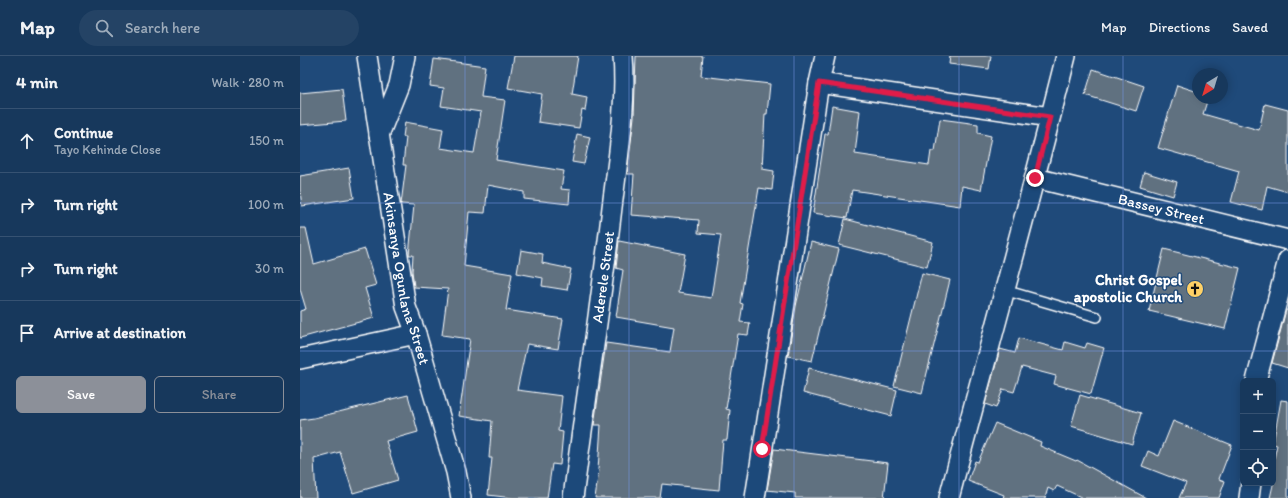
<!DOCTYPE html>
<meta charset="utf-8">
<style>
body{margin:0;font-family:Itim,sans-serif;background:#244365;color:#f1f3f6}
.controls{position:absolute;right:12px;bottom:12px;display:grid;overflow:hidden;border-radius:6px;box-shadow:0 2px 10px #0003}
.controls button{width:36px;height:36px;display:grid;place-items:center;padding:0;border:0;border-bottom:1px solid #365272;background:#17385c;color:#f1f3f6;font:20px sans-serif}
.compass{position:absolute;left:892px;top:12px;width:36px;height:36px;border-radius:50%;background:#17385c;box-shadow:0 2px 10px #0003;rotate:218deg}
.stop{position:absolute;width:12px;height:12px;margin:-9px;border:3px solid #e11d48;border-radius:50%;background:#fff}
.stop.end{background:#e11d48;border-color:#fff;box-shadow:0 1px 4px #0008}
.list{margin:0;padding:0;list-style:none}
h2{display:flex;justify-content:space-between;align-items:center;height:52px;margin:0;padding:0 16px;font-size:17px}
h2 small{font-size:13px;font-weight:400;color:#9eacbb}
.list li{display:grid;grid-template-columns:26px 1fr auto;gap:12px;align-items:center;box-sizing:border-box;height:64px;padding:0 16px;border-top:1px solid #365272}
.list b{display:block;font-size:15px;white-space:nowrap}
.list p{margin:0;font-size:13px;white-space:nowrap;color:#9eacbb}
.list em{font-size:13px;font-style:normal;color:#9eacbb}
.actions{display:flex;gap:8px;padding:12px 16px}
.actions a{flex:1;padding:9px 0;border:1px solid #8c9099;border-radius:6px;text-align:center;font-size:14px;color:#8c9099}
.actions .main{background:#8c9099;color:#fff}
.icon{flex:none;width:22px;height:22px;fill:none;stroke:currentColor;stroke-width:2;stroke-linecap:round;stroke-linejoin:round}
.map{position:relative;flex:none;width:988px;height:442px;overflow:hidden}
header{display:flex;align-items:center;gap:24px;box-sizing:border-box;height:56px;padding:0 20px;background:#17385c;border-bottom:1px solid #365272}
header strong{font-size:19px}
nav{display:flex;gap:22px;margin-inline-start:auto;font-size:14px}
.search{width:280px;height:36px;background:#244365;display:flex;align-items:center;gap:10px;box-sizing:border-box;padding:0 14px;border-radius:22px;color:#9eacbb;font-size:15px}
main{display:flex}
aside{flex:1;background:#17385c}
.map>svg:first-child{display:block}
.building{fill:#607180;stroke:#fff}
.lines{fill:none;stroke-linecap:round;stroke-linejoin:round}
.service-casing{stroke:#fff;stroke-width:12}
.minor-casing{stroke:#fff;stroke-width:22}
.service{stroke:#1f4a7a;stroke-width:9}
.minor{stroke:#1f4a7a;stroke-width:19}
.route{stroke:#e11d48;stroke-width:5}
.grid{fill:none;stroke:#7795e8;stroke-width:1;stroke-opacity:0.55}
.labels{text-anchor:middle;stroke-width:3;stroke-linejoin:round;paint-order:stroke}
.street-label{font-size:15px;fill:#fff;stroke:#1f4a7a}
.poi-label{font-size:15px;font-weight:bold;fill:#fff;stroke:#1f4a7a;text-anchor:end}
</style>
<header>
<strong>Map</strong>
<div class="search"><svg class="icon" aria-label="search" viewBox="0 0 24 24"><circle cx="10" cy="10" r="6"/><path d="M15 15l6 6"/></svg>Search here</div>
<nav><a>Map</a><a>Directions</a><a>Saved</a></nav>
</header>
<main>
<aside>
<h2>4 min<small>Walk · 280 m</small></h2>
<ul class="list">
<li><svg class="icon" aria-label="ahead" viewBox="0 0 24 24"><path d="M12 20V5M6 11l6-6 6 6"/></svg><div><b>Continue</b><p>Tayo Kehinde Close</p></div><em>150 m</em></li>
<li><svg class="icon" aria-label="right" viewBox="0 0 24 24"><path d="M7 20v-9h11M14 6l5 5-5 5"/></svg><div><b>Turn right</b></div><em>100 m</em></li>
<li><svg class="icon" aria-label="right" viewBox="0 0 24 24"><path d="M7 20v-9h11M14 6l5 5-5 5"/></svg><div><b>Turn right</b></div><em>30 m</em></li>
<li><svg class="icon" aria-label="arrive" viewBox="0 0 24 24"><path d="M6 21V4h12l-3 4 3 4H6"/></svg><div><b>Arrive at destination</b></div></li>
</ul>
<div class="actions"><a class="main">Save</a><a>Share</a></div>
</aside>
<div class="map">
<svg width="988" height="442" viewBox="0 0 988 442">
<rect width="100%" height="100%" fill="#1f4a7a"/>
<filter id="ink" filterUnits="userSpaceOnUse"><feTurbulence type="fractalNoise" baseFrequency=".025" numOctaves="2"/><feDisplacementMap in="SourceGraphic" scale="8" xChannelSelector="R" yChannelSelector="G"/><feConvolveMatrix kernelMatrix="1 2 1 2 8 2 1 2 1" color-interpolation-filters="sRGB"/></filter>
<g filter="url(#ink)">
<path class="building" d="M214,0H278L272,38L287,41L285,55L282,54L279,72L238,66L242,38L208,32Z
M336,0H403L401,20L470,28L467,58H465L462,113L474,115L472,134L459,132L440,247L443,248L440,266L450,267L448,279L438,278L426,353L430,354L427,384H423L419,434L362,428L360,442H295L299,414H298L301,369H294L306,287L370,296L374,271L316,261L323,214L316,212L319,185L385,198L378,237L411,242L421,179L398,177L399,164L331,159L334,118H327L334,61Z
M650,0H691L689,13L649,8Z
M134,3L185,10L181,41L205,44L196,104L264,115L261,133L270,134L269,148L224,143V136L188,129L185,157L169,156L164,210L212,218L206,254L263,263L258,293L227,288L217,334L262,340L258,375L263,376L260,409L252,408L247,442H213L188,439L192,402H189L192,365L159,360L170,283L142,279L148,233L114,231L112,215L113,199H109L114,149L101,148L106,109H103L106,81H103L105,66L143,73L140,92L174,97L181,56L141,50L144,32L130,30Z
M793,13L844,30L836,55L785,39Z
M877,29L898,36V42H908L903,58L959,74L965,48L988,54V136L967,130L962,154L931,146L939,115L858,92Z
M42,33L46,65L0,69V37Z
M532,50L560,55L555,98L629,109L631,95H635L640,63L678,68V77L691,80L681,134L662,130L660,150L552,134L547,162L513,157L525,78H528Z
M277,78L290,81L284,108L272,106Z
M49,112L54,142L2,150L0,135V120Z
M844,116L877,126L873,140L840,130Z
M545,163L633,186L627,211L539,189Z
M0,172H6L14,208L65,193L76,229L65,232L74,262L0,282V255L6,253L0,233Z
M511,186L539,193L512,305L488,300L496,250Z
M864,193L940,212L925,273L849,255Z
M221,194L243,198L242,207L271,213L267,234L242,230L243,222L217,217Z
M622,217L650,224L622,337L594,330Z
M986,254H988V312L972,307Z
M719,282L763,294L765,286L785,292L787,287L804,292L791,338L754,328L756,320L722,311L714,336L703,333L696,352L685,348L700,293L715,297Z
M509,312L597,334L591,360L503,337Z
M108,339L118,376L86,385L98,424L53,437L40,396L14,403L16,442H0V364L14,362Z
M780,339L841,357L832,388L771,370Z
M981,344L988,345V442H970L973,429V408L977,389L973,388Z
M873,365L932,389L919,423L925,425L919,442H879L886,427L842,410L848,395L859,400Z
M695,367L741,386L740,390L776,405L777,404L846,442H783L757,430L754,435L748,432L745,442H703L704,439L668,425L675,405L678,406Z
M474,393L588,407L584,442H495V437L467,434Z"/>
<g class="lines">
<g class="service-casing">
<path id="service" d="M704,234L797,261"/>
</g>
<g class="minor-casing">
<g id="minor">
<path id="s1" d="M67,0L106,251L116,278L156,416L161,442"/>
<path d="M519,27L750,61"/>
<path d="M79,79L99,29L105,0"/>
<path id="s2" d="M735,122L988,184"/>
<path d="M0,303L116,278"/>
<path d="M956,325L988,204"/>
<path id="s3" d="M273,442C285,348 300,254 311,160C317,107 327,53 323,0"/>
<path d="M455,442L519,27L525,0"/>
<path d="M649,442C688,295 729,148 766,0"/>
<path d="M949,442L951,427"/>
</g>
</g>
<use href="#service" class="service"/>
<use href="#minor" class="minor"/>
</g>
</g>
<g class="lines" filter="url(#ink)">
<path class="route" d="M462,393L519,27L750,61L735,122"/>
</g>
<path class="grid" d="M165,0V442M329,0V442M494,0V442M659,0V442M823,0V442M0,147H988M0,295H988"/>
<defs>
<g id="church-disc" transform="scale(0.9)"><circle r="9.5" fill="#ffd166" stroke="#1f4a7a"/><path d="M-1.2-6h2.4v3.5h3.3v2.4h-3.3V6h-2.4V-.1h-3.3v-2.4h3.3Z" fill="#111"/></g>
</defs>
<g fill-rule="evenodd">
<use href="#church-disc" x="895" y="233"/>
</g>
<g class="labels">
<g class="street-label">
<text dy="5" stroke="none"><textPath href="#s2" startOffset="130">Bassey Street</textPath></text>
<text dy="5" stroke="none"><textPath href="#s3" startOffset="223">Aderele Street</textPath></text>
<text dy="5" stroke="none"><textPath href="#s1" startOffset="226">Akinsanya Ogunlana Street</textPath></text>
</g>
<g class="poi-label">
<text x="882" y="229">Christ Gospel<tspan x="882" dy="17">apostolic Church</tspan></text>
</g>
</g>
</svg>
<div class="controls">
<button>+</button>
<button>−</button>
<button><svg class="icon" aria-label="locate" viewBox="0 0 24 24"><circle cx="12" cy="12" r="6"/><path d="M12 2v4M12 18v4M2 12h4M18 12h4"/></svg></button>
</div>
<svg class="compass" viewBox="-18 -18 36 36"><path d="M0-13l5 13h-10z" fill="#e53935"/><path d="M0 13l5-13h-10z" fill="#9eacbb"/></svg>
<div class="stop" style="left:462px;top:393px"></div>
<div class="stop end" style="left:735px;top:122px"></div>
</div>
</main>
